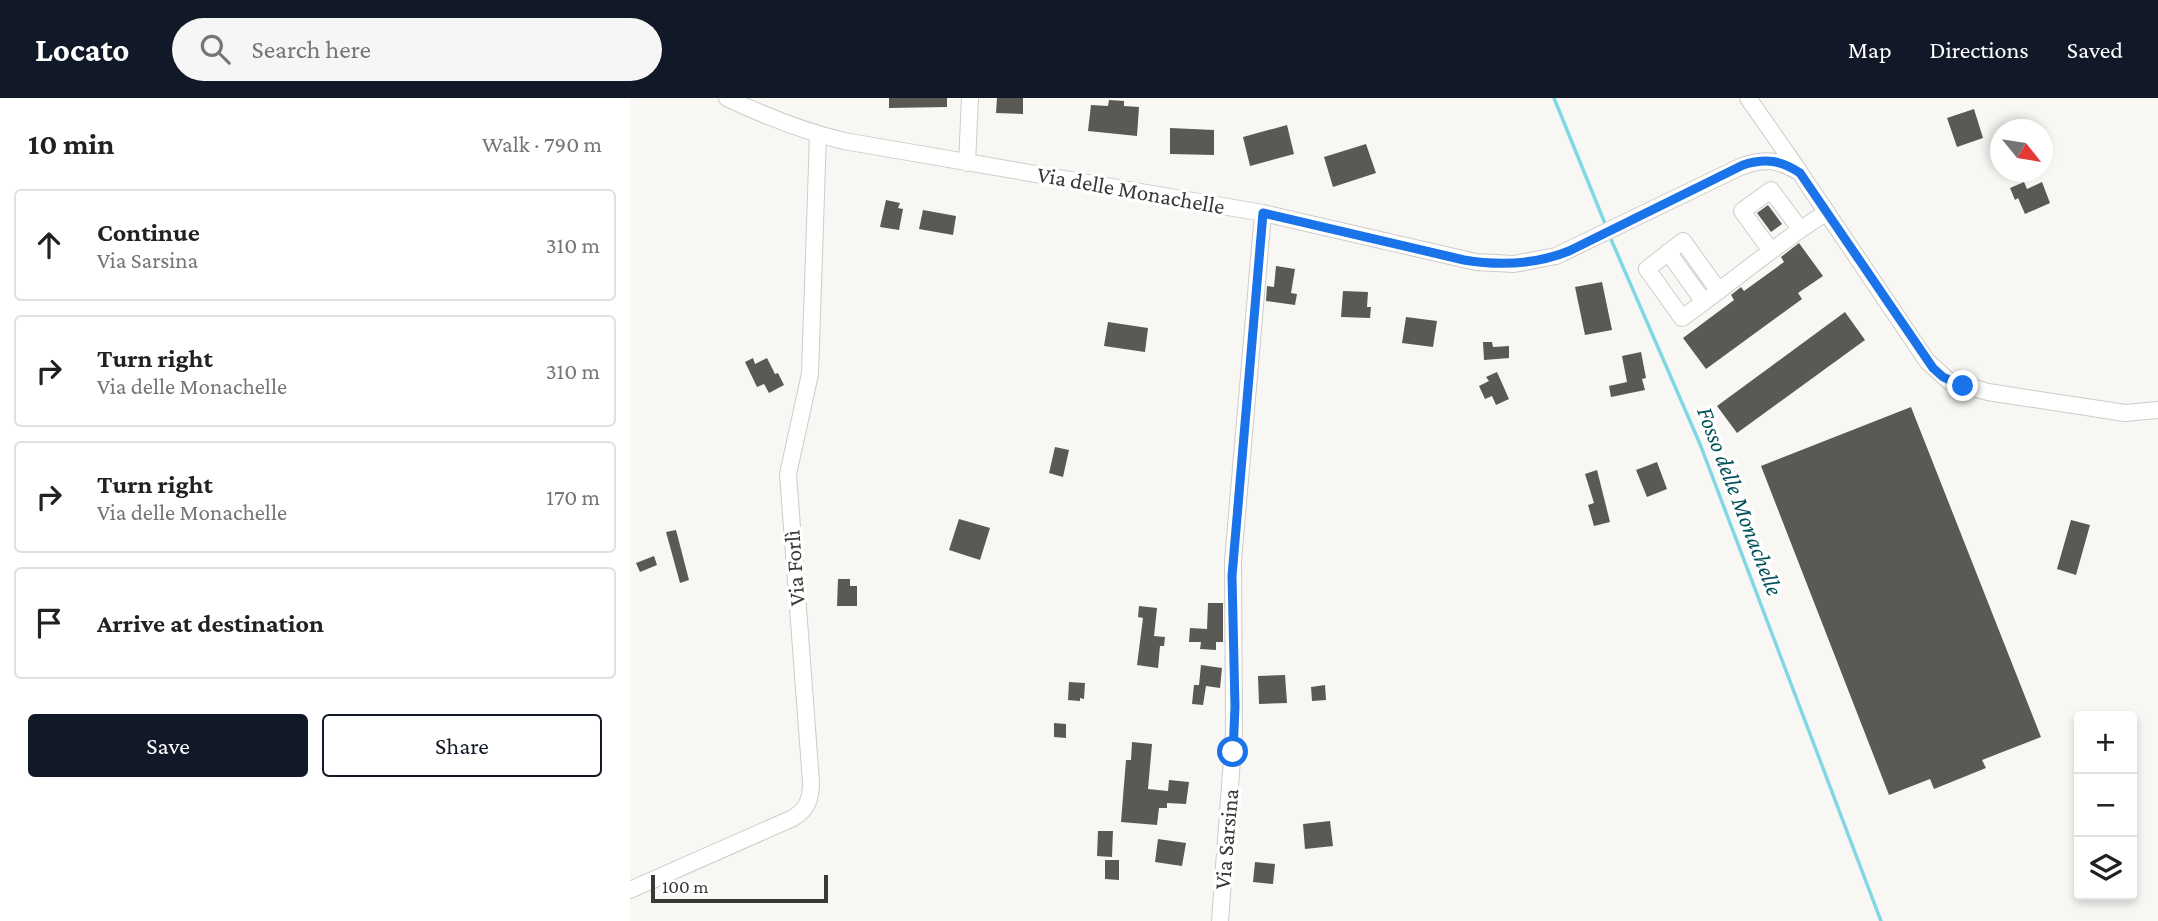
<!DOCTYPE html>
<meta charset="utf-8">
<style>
body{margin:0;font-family:"Crimson Pro",serif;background:#f6f6f6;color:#202124}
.controls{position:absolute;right:21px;bottom:21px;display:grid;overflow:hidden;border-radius:7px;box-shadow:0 4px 10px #0003}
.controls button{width:63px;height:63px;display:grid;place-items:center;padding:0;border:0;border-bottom:2px solid #e0e0e0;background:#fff;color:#202124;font:35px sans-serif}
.compass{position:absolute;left:1360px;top:21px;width:63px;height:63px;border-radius:50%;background:#fff;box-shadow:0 4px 10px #0003;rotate:120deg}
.scale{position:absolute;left:21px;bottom:18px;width:177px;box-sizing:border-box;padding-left:7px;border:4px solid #383837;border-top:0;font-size:19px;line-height:24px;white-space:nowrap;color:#383837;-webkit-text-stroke:5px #fff;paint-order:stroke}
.stop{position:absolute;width:21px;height:21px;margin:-16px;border:5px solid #1a73e8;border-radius:50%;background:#fff}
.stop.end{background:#1a73e8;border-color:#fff;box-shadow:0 2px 7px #0008}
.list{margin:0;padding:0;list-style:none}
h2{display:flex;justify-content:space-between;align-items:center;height:91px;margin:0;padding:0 28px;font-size:30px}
h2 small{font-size:23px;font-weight:400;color:#757577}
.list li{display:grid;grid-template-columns:46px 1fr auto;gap:21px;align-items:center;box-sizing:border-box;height:112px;margin:0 14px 14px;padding:0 14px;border:2px solid #e0e0e0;border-radius:7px}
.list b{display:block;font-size:26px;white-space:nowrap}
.list p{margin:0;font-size:23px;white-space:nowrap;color:#757577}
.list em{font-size:23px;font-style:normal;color:#757577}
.actions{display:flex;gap:14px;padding:21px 28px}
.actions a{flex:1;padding:16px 0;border:2px solid #111827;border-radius:7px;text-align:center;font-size:24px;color:#111827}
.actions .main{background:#111827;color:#fff}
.icon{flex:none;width:38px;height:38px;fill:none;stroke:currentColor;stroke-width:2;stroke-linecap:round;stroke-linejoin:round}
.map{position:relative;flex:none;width:1528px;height:823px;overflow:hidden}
header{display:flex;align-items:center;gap:42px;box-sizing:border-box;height:98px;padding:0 35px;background:#111827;color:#fff}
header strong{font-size:33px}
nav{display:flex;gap:38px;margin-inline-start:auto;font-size:24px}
.search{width:490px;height:63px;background:#f6f6f6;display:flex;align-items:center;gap:18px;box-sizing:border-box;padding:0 24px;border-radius:38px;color:#757577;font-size:26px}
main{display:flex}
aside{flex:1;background:#fff}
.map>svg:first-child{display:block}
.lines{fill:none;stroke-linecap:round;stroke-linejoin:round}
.stream{stroke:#81d8e4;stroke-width:3.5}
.building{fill:#5a5956}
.minor-casing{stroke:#cdccc9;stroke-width:18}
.minor{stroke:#fff;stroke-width:16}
.route{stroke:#1a73e8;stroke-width:9}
.labels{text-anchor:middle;stroke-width:7;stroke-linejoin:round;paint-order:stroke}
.street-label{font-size:23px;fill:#383837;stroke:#fff}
.water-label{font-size:24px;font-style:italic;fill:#00525a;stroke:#fff}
</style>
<header>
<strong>Locato</strong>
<div class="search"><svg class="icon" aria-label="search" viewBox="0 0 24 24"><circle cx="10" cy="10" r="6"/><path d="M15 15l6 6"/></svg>Search here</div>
<nav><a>Map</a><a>Directions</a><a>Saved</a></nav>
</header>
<main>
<aside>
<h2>10 min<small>Walk · 790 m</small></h2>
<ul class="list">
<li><svg class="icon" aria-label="ahead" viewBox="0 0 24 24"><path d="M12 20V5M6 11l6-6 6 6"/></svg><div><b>Continue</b><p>Via Sarsina</p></div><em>310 m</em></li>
<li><svg class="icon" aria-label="right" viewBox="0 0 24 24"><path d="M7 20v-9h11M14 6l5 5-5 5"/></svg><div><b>Turn right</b><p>Via delle Monachelle</p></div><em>310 m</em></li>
<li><svg class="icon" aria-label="right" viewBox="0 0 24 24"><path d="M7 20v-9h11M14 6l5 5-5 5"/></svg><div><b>Turn right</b><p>Via delle Monachelle</p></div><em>170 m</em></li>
<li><svg class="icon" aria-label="arrive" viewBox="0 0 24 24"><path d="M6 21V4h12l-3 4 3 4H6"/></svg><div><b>Arrive at destination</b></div></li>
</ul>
<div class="actions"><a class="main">Save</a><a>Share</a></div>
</aside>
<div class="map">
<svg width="1528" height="823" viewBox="0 0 1528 823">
<rect width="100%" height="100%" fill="#f8f7f3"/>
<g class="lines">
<path class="stream" d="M924,0L976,128
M980,139L1070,346L1251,823"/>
</g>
<path class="building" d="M259,0H317V9L259,10Z
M367,0H393V16L366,15Z
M479,2L494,3V8L509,9L507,38L458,33L461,7L478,8Z
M1344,11L1353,40L1327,49L1317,20Z
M657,27L664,56L620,68L613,39Z
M540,30L584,32V57L540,56Z
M736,46L746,75L703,89L694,59Z
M1394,84L1397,91L1412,84L1420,105L1395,116L1388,100L1385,102L1380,90Z
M256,102L270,105L268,110L273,111L269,132L250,129Z
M1138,107L1152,126L1141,134L1127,115Z
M293,112L326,118L323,137L289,131Z
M1169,145L1193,178L1168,195L1172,201L1076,271L1053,240L1104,202L1101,197L1111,189L1114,193L1154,164L1151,159Z
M646,168L665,171L661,195L667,196L665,207L636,203L637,188L644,189Z
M972,184L982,232L955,237L945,189Z
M713,193L738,194L737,209H741L740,220L711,219Z
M1215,214L1235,242L1107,335L1087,308Z
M776,219L807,223L803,249L772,245Z
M478,224L518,230L515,254L474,248Z
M853,244H862L863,249L879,248V260L854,262Z
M1011,254L1016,280L1012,281L1015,292L981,299L979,288L997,284L992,258Z
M123,260L125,266L137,260L145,276L148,275L154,287L139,295L134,286L127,289L115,264Z
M867,274L879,301L866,307L862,298L855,301L849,288L859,283L856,279Z
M1281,309L1411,639L1352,662L1356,670L1304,691L1300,681L1259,697L1131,368Z
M425,349L439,352L433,379L419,375Z
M1027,364L1037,391L1017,399L1006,372Z
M967,372L980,424L964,428L958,407L964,405L955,376Z
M329,421L360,430L350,462L319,452Z
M1441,422L1460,427L1446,477L1427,471Z
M46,432L59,482L50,485L36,434Z
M24,458L27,467L10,474L6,465Z
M208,481H220V488H227V508H207Z
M578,505H593V544H586V552L570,551L571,544H559L560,530L577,531Z
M509,508L527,510L524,538L535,539L534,548H530L528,570L507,567L513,520L508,519Z
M571,567L592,570L590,590L576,588L573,607L562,606L564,587H569Z
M655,577L657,605L629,606L628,578Z
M439,584L455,585L454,601L450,600V603L438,602Z
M695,587L696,602L682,603L681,589Z
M424,625L436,626V640L424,639Z
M502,644L522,646L518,691L538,693L539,682L559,684L556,706L537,705V710H529L527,727L491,724L496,662H501Z
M700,723L703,748L675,751L673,726Z
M468,733H483L482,759L467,758Z
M528,741L556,745L552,768L525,764Z
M475,762H489V782L475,781Z
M625,764L645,766L643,786L623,784Z"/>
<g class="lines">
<g class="minor-casing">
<path id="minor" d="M97,0C135,18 172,33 214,43L633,115L846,164L884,166L926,158L1110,69C1132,60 1150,61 1170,75L1297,263L1319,283L1358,294L1495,315L1528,312
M1118,0L1169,73
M337,65L340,0
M1141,153L1112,113L1141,92L1170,131
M1038,154L1074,204
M1089,193L1053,143L1017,171L1052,220C1101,185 1146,146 1197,114
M0,792L163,720C178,711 181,700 181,684L158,376L180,276L188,37
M590,823L604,634L603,463L633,115"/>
</g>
<use href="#minor" class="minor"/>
</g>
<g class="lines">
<path class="route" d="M603,654L605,609L602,478L633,115L834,162C870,168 904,167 939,153L1113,67C1135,60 1151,62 1170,75L1303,270L1313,279L1333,288"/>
</g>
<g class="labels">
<g class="street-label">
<text transform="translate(501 92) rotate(10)" y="8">Via delle Monachelle</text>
<text transform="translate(164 470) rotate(-94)" y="8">Via Forlì</text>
<text transform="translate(596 741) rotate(-85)" y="8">Via Sarsina</text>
</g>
<g class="water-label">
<text transform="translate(1110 403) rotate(69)" y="8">Fosso delle Monachelle</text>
</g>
</g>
</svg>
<div class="controls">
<button>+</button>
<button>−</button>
<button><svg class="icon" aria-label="layers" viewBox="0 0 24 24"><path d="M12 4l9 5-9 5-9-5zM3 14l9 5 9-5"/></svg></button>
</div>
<svg class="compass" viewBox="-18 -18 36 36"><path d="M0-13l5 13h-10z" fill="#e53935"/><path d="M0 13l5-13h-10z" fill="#757577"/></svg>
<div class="scale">100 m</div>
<div class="stop" style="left:603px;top:654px"></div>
<div class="stop end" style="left:1333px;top:288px"></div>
</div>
</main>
